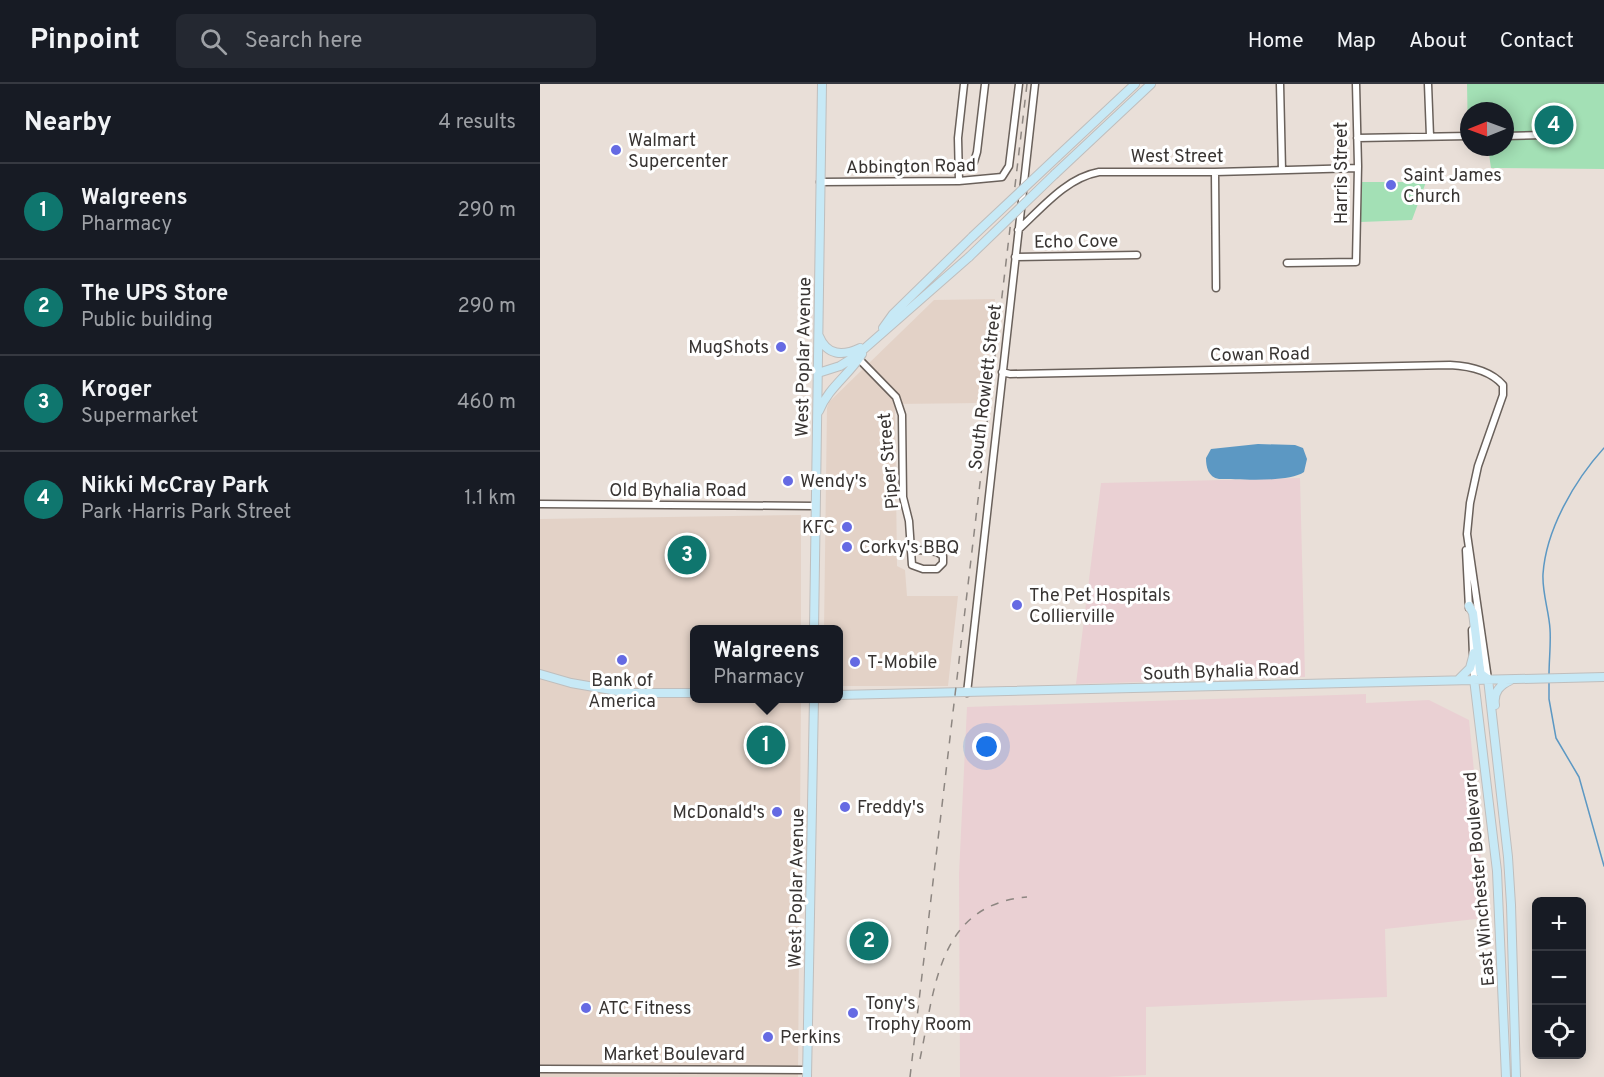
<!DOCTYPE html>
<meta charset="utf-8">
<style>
body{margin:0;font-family:Overpass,sans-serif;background:#242831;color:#f1f3f6}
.controls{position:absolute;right:18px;bottom:18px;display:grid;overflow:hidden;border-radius:9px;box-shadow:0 3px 15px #0003}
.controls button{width:54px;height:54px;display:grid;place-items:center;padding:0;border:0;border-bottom:2px solid #363941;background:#171b24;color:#f1f3f6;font:30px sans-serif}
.compass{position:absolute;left:920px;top:18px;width:54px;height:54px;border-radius:50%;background:#171b24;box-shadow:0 3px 15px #0003;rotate:269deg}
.you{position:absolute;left:447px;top:663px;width:21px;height:21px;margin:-15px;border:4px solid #fff;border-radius:50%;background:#1a73e8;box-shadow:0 0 0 9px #1a73e833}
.badge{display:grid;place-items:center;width:39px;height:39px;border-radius:50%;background:#0f766e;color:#fff;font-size:20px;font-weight:700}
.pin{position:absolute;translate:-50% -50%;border:3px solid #fff;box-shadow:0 2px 6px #0006}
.popup{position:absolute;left:150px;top:541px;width:153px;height:78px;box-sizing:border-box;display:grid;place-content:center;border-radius:9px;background:#171b24;filter:drop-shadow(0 2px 4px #0005);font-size:20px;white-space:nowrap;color:#9ea1a6}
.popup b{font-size:22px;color:#f1f3f6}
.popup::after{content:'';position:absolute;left:50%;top:100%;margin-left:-12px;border:12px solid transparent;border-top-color:#171b24}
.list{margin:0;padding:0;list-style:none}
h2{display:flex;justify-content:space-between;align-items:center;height:78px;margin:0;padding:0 24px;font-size:26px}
h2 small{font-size:20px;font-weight:400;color:#9ea1a6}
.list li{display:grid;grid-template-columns:39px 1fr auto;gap:18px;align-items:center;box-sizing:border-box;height:96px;padding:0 24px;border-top:2px solid #363941}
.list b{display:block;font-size:22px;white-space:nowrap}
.list p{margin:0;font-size:20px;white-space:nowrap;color:#9ea1a6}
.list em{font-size:20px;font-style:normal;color:#9ea1a6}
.icon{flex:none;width:33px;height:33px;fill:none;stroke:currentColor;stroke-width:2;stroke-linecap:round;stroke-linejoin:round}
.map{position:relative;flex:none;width:1064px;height:993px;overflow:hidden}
header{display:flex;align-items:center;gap:36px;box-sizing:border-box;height:84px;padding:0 30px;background:#171b24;border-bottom:2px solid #363941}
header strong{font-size:28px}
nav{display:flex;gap:33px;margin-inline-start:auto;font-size:21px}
.search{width:420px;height:54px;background:#242831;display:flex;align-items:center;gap:15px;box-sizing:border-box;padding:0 21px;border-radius:9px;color:#9ea1a6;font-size:22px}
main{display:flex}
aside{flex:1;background:#171b24}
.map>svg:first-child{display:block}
.built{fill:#e3d2c7}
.industrial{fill:#ead0d3}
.green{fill:#a3e0b5}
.water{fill:#5c98c3}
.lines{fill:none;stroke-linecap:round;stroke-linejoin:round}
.stream{stroke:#5c98c3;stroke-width:1.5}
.minor-casing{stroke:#6a615b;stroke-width:9}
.major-casing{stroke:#bfbebd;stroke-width:10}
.minor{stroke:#fff;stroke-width:6}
.major{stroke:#c7e9f6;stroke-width:8}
.rail{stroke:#8d8681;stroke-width:1.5;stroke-dasharray:8 8;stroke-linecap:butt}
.major-bridge-casing{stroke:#bfbebd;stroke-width:10;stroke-linecap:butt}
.major-bridge{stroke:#c7e9f6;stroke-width:8}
.poi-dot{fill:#656ae3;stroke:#fff;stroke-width:2}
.labels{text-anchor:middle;stroke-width:6;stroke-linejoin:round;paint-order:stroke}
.poi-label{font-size:18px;fill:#383432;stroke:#fff;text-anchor:start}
.street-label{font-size:18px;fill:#383432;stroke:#fff}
</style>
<header>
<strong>Pinpoint</strong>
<div class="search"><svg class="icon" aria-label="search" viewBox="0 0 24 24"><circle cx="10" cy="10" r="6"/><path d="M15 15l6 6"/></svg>Search here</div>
<nav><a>Home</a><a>Map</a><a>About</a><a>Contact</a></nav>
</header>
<main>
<aside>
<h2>Nearby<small>4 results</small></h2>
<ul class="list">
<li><span class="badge">1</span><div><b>Walgreens</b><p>Pharmacy</p></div><em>290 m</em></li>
<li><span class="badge">2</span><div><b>The UPS Store</b><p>Public building</p></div><em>290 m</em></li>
<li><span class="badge">3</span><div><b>Kroger</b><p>Supermarket</p></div><em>460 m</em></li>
<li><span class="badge">4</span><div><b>Nikki McCray Park</b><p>Park · Harris Park Street</p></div><em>1.1 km</em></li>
</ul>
</aside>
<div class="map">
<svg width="1064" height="993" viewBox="0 0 1064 993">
<rect width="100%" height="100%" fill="#e9dfd8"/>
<path class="built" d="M455,215L443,319L355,320L357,482L365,486L367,512H418L408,602H298V546H284L287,324L289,318L394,216Z
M261,431V545L154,546V614L261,615L258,993H0V435Z"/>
<path class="industrial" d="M760,394L765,593L536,600L561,399Z
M826,610V619L889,616L929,636L937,718L945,834L845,845L847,913L606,923V991L566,993H420L419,790L427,623Z"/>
<path class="green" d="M927,0H1064V85L951,84L948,63H965V27H929L928,55Z
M820,98H886L872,136L821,138Z"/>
<path class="water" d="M718,360L755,361L763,364L767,375L764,388C748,399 700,395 679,395C668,393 666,383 666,374L671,365Z"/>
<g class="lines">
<path class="stream" d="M1009,591C1009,576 1011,560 1010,545C1009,527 1002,509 1003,490C1006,445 1035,396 1064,364
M1009,599V615L1016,654L1039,693L1064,782"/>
<g class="minor-casing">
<path id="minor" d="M740,0L742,86
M888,0L890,52
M965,52L1003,51
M817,54L929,52
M419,87L434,78L437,68L445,0
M675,88L676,204
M419,97L418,54L424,0
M280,98L419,97L462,93L469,82L479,0
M478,146C502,124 526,94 559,88H675L818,84
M475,173L597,171
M747,179L816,178L818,82L816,0
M316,272L356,313L362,331L363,413L369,437L372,481L383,485H397L403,479V472L397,468L370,465
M462,288L470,290L910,281C929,282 950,286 963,301V311L938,382L930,419L927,450L948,595
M0,420L275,422
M926,466L929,524
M932,546L934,595
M427,609L495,0
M0,985L267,986"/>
</g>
<g class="major-casing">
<path id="major" d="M517,73L595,0
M515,90L611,0
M343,244L353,230L432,153
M279,252C287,272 303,272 320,264
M278,289L300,282L316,272L429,173
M279,327C288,304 309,291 322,270
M929,522L933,529L940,586L941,590L948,595
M274,546L282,0
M0,590L31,599L89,609H154
M919,595L930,584L934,569
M934,595L957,787L966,993
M948,595L968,773L971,821L976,993
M298,611L1064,593
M955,621C953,608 960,601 971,596
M267,993L274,614"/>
</g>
<use href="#minor" class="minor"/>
<use href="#major" class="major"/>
<path class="rail" d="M380,975C395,905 397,821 487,813
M370,993L487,0"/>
<g class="major-bridge-casing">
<path id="major-bridge" d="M432,153L517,73
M429,173L515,90"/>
</g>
<use href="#major-bridge" class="major-bridge"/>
</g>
<g class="poi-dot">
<circle cx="76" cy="66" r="6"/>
<circle cx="851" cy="101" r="6"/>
<circle cx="241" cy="263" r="6"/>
<circle cx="248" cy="397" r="6"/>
<circle cx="307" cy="443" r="6"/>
<circle cx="307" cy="463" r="6"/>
<circle cx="477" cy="521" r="6"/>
<circle cx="82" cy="576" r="6"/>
<circle cx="315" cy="578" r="6"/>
<circle cx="305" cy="723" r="6"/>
<circle cx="237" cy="728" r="6"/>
<circle cx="46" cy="924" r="6"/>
<circle cx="313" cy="929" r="6"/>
<circle cx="228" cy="953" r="6"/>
</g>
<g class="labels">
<g class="poi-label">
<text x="88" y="62">Walmart<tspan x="88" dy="21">Supercenter</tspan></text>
<text x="863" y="97">Saint James<tspan x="863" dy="21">Church</tspan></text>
<text x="229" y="269" text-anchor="end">MugShots</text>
<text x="260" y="403">Wendy's</text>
<text x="295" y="449" text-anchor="end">KFC</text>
<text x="319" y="469">Corky's BBQ</text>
<text x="489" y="517">The Pet Hospitals<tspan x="489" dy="21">Collierville</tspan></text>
<text x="327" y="584">T-Mobile</text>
<text x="82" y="602" text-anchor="middle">Bank of<tspan x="82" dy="21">America</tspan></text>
<text x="317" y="729">Freddy's</text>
<text x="225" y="734" text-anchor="end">McDonald's</text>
<text x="325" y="925">Tony's<tspan x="325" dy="21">Trophy Room</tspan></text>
<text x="58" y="930">ATC Fitness</text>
<text x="240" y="959">Perkins</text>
</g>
<g class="street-label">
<text x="637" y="78">West Street</text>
<text transform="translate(371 82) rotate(-1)" y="6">Abbington Road</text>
<text transform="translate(801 89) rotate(-90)" y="6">Harris Street</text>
<text transform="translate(536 157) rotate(-1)" y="6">Echo Cove</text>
<text transform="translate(720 270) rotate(-1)" y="6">Cowan Road</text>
<text transform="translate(263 273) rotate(-89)" y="6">West Poplar Avenue</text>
<text transform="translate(445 303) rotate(-83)" y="6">South Rowlett Street</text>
<text transform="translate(348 377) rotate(-95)" y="6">Piper Street</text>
<text x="138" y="412">Old Byhalia Road</text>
<text transform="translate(681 587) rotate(-2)" y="6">South Byhalia Road</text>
<text transform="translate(939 795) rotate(-95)" y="6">East Winchester Boulevard</text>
<text transform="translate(256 804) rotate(-89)" y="6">West Poplar Avenue</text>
<text x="134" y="976">Market Boulevard</text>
</g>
</g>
</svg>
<div class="controls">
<button>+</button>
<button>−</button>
<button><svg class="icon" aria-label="locate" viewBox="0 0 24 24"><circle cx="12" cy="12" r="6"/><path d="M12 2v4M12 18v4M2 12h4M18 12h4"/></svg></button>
</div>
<svg class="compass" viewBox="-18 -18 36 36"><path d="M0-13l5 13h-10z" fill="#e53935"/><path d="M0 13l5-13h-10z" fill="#9ea1a6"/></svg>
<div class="you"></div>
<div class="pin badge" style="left:226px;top:661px">1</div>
<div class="popup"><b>Walgreens</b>Pharmacy</div>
<div class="pin badge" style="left:329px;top:857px">2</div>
<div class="pin badge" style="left:147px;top:471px">3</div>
<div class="pin badge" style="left:1014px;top:41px">4</div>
</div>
</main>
